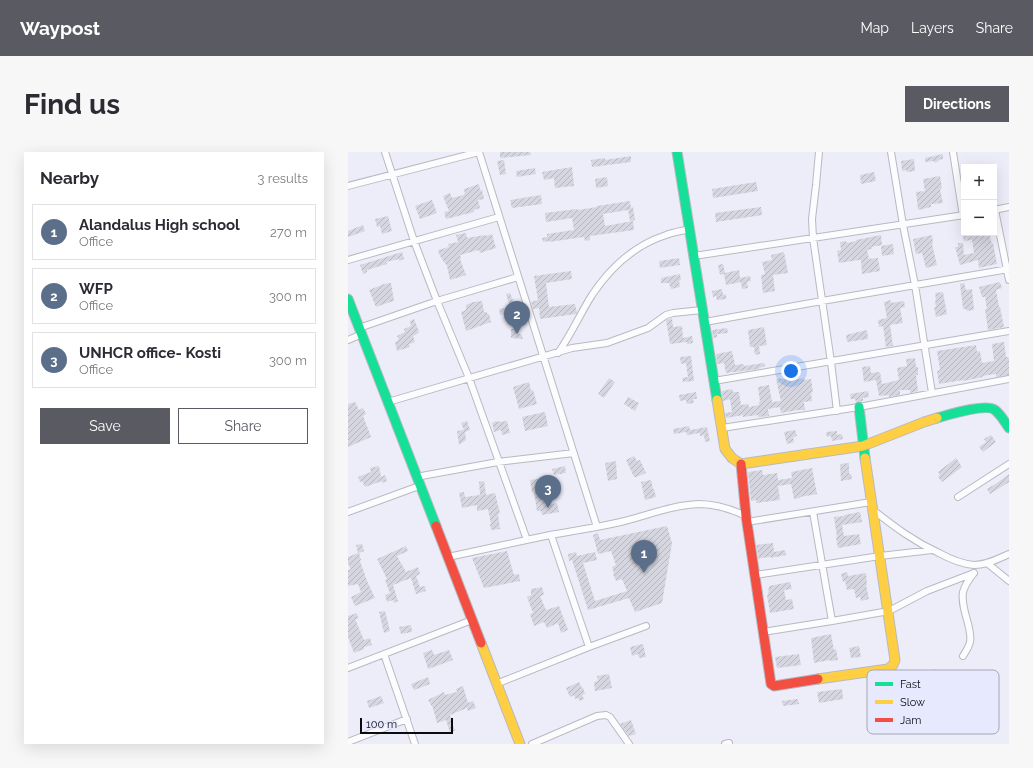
<!DOCTYPE html>
<meta charset="utf-8">
<style>
body{margin:0;font-family:Raleway,sans-serif;background:#f7f7f7;color:#2b2b33}
.controls{position:absolute;right:12px;top:12px;display:grid;overflow:hidden;border-radius:0px;box-shadow:0 4px 16px #0002}
.controls button{width:36px;height:36px;display:grid;place-items:center;padding:0;border:0;border-bottom:1px solid #e1e1e2;background:#fff;color:#2b2b33;font:20px sans-serif}
.scale{position:absolute;left:12px;bottom:10px;width:93px;box-sizing:border-box;padding-left:4px;border:2px solid #0a0b11;border-top:0;font-size:11px;line-height:14px;white-space:nowrap;color:#0a0b11;-webkit-text-stroke:3px #e7e9fe;paint-order:stroke}
.you{position:absolute;left:443px;top:219px;width:14px;height:14px;margin:-10px;border:3px solid #fff;border-radius:50%;background:#1a73e8;box-shadow:0 0 0 6px #1a73e833}
.badge{display:grid;place-items:center;width:26px;height:26px;border-radius:50%;background:#595a62;color:#fff;font-size:13px;font-weight:700}
.pin{position:absolute;translate:-50% -33px;filter:drop-shadow(0 1px 2px #0008)}
.pin::after{content:'';position:absolute;top:21px;width:14px;height:12px;background:inherit;clip-path:polygon(0 0,100% 0,50% 100%)}
.list{margin:0;padding:0;list-style:none}
h2{display:flex;justify-content:space-between;align-items:center;height:52px;margin:0;padding:0 16px;font-size:17px}
h2 small{font-size:13px;font-weight:400;color:#7c7c81}
.list li{display:grid;grid-template-columns:26px 1fr auto;gap:12px;align-items:center;box-sizing:border-box;height:56px;margin:0 8px 8px;padding:0 8px;border:1px solid #e1e1e2;border-radius:0px}
.list b{display:block;font-size:15px;white-space:nowrap}
.list p{margin:0;font-size:13px;white-space:nowrap;color:#7c7c81}
.list em{font-size:13px;font-style:normal;color:#7c7c81}
.actions{display:flex;gap:8px;padding:12px 16px}
.actions a{flex:1;padding:9px 0;border:1px solid #595a62;border-radius:0px;text-align:center;font-size:14px;color:#595a62}
.actions .main{background:#595a62;color:#fff}
.map{position:relative;flex:none;width:661px;height:592px;overflow:hidden;border-radius:0px}
header{display:flex;align-items:center;gap:24px;box-sizing:border-box;height:56px;padding:0 20px;background:#595a62;color:#fff}
header strong{font-size:19px}
nav{display:flex;gap:22px;margin-inline-start:auto;font-size:14px}
.intro{display:flex;align-items:center;justify-content:space-between;box-sizing:border-box;height:96px;padding:0 24px}
h1{margin:0;font-size:28px}
.button{padding:10px 18px;border-radius:0px;background:#595a62;color:#fff;font-size:14px;font-weight:700}
main{display:flex;gap:24px;padding:0 24px}
aside{flex:1;background:#fff;border-radius:0px;box-shadow:0 4px 16px #0002}
.map>svg:first-child{display:block}
.building{fill:url(#building-hatch)}
.lines{fill:none;stroke-linecap:round;stroke-linejoin:round}
.street-casing{stroke:#b8b9c1;stroke-width:8}
.fast-casing{stroke:#b8b9c1;stroke-width:11}
.slow-casing{stroke:#b8b9c1;stroke-width:11}
.jam-casing{stroke:#b8b9c1;stroke-width:11}
.street{stroke:#fcfcfe;stroke-width:6}
.fast{stroke:#16e098;stroke-width:9}
.slow{stroke:#ffcf43;stroke-width:9}
.jam{stroke:#f24e42;stroke-width:9}
.key{fill:#e7e9fe;stroke:#a5a6b7;stroke-width:1}
.key-label{font-size:11px;fill:#0a0b11}
</style>
<header>
<strong>Waypost</strong>
<nav><a>Map</a><a>Layers</a><a>Share</a></nav>
</header>
<div class="intro"><h1>Find us</h1><a class="button">Directions</a></div>
<main>
<aside>
<h2>Nearby<small>3 results</small></h2>
<ul class="list">
<li><span class="badge" style="background:#5c6f8a">1</span><div><b>Alandalus High school</b><p>Office</p></div><em>270 m</em></li>
<li><span class="badge" style="background:#5c6f8a">2</span><div><b>WFP</b><p>Office</p></div><em>300 m</em></li>
<li><span class="badge" style="background:#5c6f8a">3</span><div><b>UNHCR office- Kosti</b><p>Office</p></div><em>300 m</em></li>
</ul>
<div class="actions"><a class="main">Save</a><a>Share</a></div>
</aside>
<div class="map">
<svg width="661" height="592" viewBox="0 0 661 592">
<defs>
<pattern id="building-hatch" width="6" height="6" patternUnits="userSpaceOnUse"><rect width="6" height="6" fill="#d5d6e0"/><path d="M-1 1l2-2M0 6l6-6M5 7l2-2" fill="none" stroke="#b6b6bf"/></pattern>
</defs>
<rect width="100%" height="100%" fill="#ecedf9"/>
<path class="building" d="M152,0H182L183,3L152,6Z
M595,2V7L590,8L591,9L586,11V9L577,10V6Z
M283,4V10L244,15L243,8L257,6V8Z
M566,7L567,19L559,20L558,18L554,19L553,9Z
M156,8L158,22L152,23L149,9Z
M224,15L226,34L207,36L206,26L196,28L194,20Z
M187,16L188,22L169,25L168,19Z
M526,20L528,29L513,32L512,23Z
M592,24L594,36L592,37L595,51L583,52V55L570,58L568,40L577,39L575,27Z
M259,25L260,34L248,36L247,27Z
M408,30L410,39L365,46L364,37Z
M131,32L132,38H134L136,47L130,48L132,56L126,58V60L98,67L96,60L101,59L95,44L102,41L104,46L116,43V42H117L116,37Z
M193,43L194,52L164,56L162,48Z
M84,48L89,61L72,67L67,54Z
M282,49L283,56L285,55L287,68L282,69L280,58L255,62L257,74L285,69L286,78L242,84V88L237,89L236,85L201,90V89L195,90L194,86L199,85V82L226,78L224,66L198,70L197,61L229,57L230,58L249,55V54Z
M413,55L414,63L368,70L367,61Z
M40,64L44,79L34,82L32,74L29,75L27,67Z
M15,73L17,79L0,85V79Z
M118,81L119,86L137,83L138,84L144,82L148,96L132,101L131,98L112,103L113,107H112L118,123L102,128L99,114L92,104L90,98L101,95L100,92L110,90L108,83Z
M614,81H641L644,92L645,91L649,112L631,116L630,108L612,113L607,95H610V91H615L616,103L626,101L624,88L616,89Z
M533,83L534,93L523,95L524,97L519,98L521,107L530,106L532,119L514,122L513,108H511L491,111L489,99L493,98L492,90L498,89L499,91L508,89V88Z
M584,83L585,91L584,92L589,113L578,116L574,101L568,102L565,87Z
M545,92L546,102L534,104L533,94Z
M54,100L56,107L51,109V107L38,110L39,112L19,118V120L15,122L12,113Z
M436,100L440,121L425,123L427,139L415,141L413,123L417,122L414,110L424,108L423,103Z
M331,106L332,113L312,116L311,109Z
M375,112L377,121L391,118L392,126L402,124L403,129L399,130L400,136L394,137L393,130L378,133L376,122L372,123L370,113Z
M223,119L224,127L198,131L201,155L227,152L229,161L228,162L192,167L191,156L185,157L183,150L190,148L186,124Z
M332,122L333,128L331,129L332,135L323,137L321,131H313V126Z
M652,130L654,136L648,138L651,155H652L656,175L640,178L637,157H639L637,145H634L631,135Z
M43,131L46,149L39,151L28,155L21,138L36,132Z
M616,131L618,138L624,137L626,158L619,159L618,157H615L612,132Z
M374,137L375,143L378,142V147L369,148L368,144L365,145L364,139Z
M595,140L599,162L588,165L586,155H588L587,148H588L587,141Z
M162,141L167,153L172,152L173,156L163,161L152,163L151,157L162,155L158,142Z
M543,148V151L556,149L557,155L552,156L555,171L542,173L545,194L538,195L535,174L531,175L530,168L539,166L536,150Z
M134,149L136,160H139V162H141L143,170L118,179L113,160L118,158V153L125,150Z
M324,166L325,175L334,174L335,186L344,184L345,191L339,192V190L322,192L318,168Z
M66,167L71,180L69,182L65,184L67,190L61,192L62,195L49,199L47,190L51,188L49,184L57,180L56,177L63,174L62,169Z
M416,175L419,193L411,194L412,202L407,203L406,195H402L400,178Z
M379,176L380,181L369,182V185L365,186L364,178Z
M163,177H171V182H173L175,187L163,186Z
M519,178L520,187L499,190L498,183Z
M656,190L658,205H660L661,207V223L648,225V222L634,224L635,225L615,229V228L591,232L589,219L592,218L589,199L628,193L629,200L632,199L634,211L646,209L644,192Z
M384,199L387,213L396,212V214L416,211L417,214L411,216V217L378,221L376,211L369,212L368,202Z
M343,204L346,229L335,230L334,226L340,225L338,211L333,212L332,205Z
M567,206L568,215H570V223H568L570,239L562,241V238H552V243L541,245V243L531,244L528,228L516,230L514,215L522,214L523,221L532,220L534,232L551,228L549,216L559,214L558,207Z
M261,226L267,230L256,246L250,242Z
M433,226V227L442,226V229L456,226V228L463,227L465,240L463,241L464,249L456,250L457,258H450L433,261L432,255L420,257L421,264L410,265V263L395,265V263L378,266L377,261L384,260L382,247L375,249L374,239L384,237L385,240H391L393,253L400,252L401,255L411,253V250H412L410,235L421,233L424,250L433,249L428,227Z
M181,230L183,239L185,238L189,252L171,257L165,235Z
M520,239L521,245L515,246V249L508,250L507,247H503L502,242Z
M348,240L349,247H345L346,251L339,252L338,248L332,249L331,243Z
M280,245L291,251L287,259L276,252Z
M7,250L11,258L15,256L18,262L15,264L23,285L0,295V252Z
M197,260L200,274L177,279L174,265Z
M119,269L122,278L117,280L118,288L111,293L109,279L116,278L113,271Z
M148,269L149,270L151,269V270L159,269L162,281L154,283L153,278L146,280L144,271Z
M341,274L342,278L359,275L362,289L357,290L356,283L352,284V281L339,283L338,280L326,282L325,277Z
M447,278L449,284L445,285L446,290L439,292L436,280Z
M489,279V283L494,282L495,287L484,289L483,284L479,285L478,280Z
M643,283L648,290L635,300L631,295L638,290L636,287Z
M286,304L289,309L292,308L298,321L288,325H286L278,308Z
M608,306L614,315L594,330L590,325L592,323L590,320Z
M268,309L269,327L260,329L257,311Z
M501,311V322H503L504,327L493,329L492,312Z
M31,314L33,325L37,323L39,329L34,331V329L17,335L14,329L12,330L10,325L23,320L22,316Z
M217,314L218,321L206,323L204,317Z
M464,316L469,342L452,345V346L446,347L443,332L430,334L432,348L408,351V348L403,349L400,320L414,318L415,323L429,321L430,328L444,326L443,320Z
M661,322V330L642,342L639,337L649,331Z
M201,325L203,339L196,340L197,353L209,351L211,360L194,363L193,359H189L186,340H184L182,328Z
M303,328L305,337H306L308,345L297,348L293,330Z
M136,329L138,343L147,341L152,361L150,362L152,377L143,378L142,372H143L140,357L129,359V353L114,356L111,341L116,340L117,345L132,343L131,330Z
M512,360L514,370L494,373L496,384L511,382L513,392L490,396L488,386L489,385L486,365L496,364V363Z
M319,374L324,391L314,451L287,460L281,446L240,458L224,408L221,409L220,402L228,400L229,404L247,400L249,408L235,411L247,449L279,439L274,427L268,429L265,422L266,421L264,415L268,413L263,399L250,402L245,383L250,381L252,388Z
M425,391L426,400L437,398L438,403L423,406V405L412,406V407L411,408L408,393Z
M14,392L16,399L11,401L13,408L12,409L19,429L27,446L7,454L3,445L13,440L10,432L0,434V418L3,417L0,412V405L10,401L8,393Z
M58,394L60,399L49,404L58,420L70,415L72,422L68,424L72,435L77,434L78,439L68,442L63,426L45,433L50,449L46,451L45,448L39,450L37,443L42,441L37,428L39,427L29,407Z
M159,399L166,423L171,422L172,429L136,436L124,406Z
M499,420L500,424L518,421L519,433H518L521,447L513,449L512,445L508,446L506,437L499,438L497,429L495,430L493,422Z
M442,430L444,437L436,438L438,448L444,447L446,457L422,461L419,443H420L421,434Z
M194,435L196,443L192,444L198,458L211,454L220,478L213,481L210,471L199,476L196,470L186,474L182,462L185,461L179,445L183,443V437Z
M37,459L42,479L36,481L31,460Z
M9,461L10,467H7L16,488L22,486L24,493L16,495V497L6,501L0,485V464Z
M63,473L64,480L53,482L51,475Z
M483,482L486,498L488,497L490,508L482,509V508L466,511L463,486Z
M295,492L298,505L291,506L290,502L284,504L282,495Z
M511,494L513,505L503,506L501,496Z
M84,498L86,503L101,498L105,508L80,517L75,501Z
M451,502L453,513L429,516L427,505Z
M587,517L601,536L593,541L580,522Z
M261,522L264,536L247,539L246,530L250,529L249,524Z
M80,525L82,532L66,538L63,532Z
M231,530L234,536H235L237,542L234,543L236,547L232,549L230,546L227,547L226,543L222,545L218,536Z
M115,534L120,551L125,549L128,556L120,559L119,556L102,563L107,579L102,581L98,568L89,571L85,556L80,548L96,540L97,543L109,540L108,537Z
M494,537L495,547L471,551L469,540Z
M33,544L36,551L21,556L19,549Z
M450,547L451,552L435,554L434,549Z
M283,568L288,582L281,584L272,572Z"/>
<g class="lines">
<g class="street-casing">
<path id="street" d="M37,0L66,89L89,149L121,226L179,388
M131,0L249,375
M471,0L468,33L464,67L465,86L483,210L489,259
M543,0L555,73L567,133L584,241
M605,0L615,64
M0,34L131,0
M646,58L661,55
M647,58L661,128
M346,104L616,63
M0,108L151,65
M357,170L474,149L661,117
M11,176L89,149L170,125
M0,188L14,182
M210,201C223,183 232,162 244,143C262,116 287,93 318,83C326,80 334,79 342,77
M366,229L661,179
M40,250L224,196L259,191L300,176L318,163L325,161L354,158
M374,276L511,255L661,227
M68,325L150,310L226,301
M610,345L661,312
M525,358C547,375 565,389 591,401C602,407 614,412 626,413C638,413 650,407 661,402
M0,360L71,334
M465,360L484,469
M399,370L523,350
M203,383L241,495
M100,405C134,398 168,390 202,383C224,379 246,376 268,371C296,365 322,353 351,352C368,352 383,357 398,364
M639,411L661,429
M407,423L532,404L584,398
M415,480L484,469L541,459L579,439L626,421
M36,502L67,592
M615,504C618,499 621,495 622,490C625,476 612,457 615,440C617,433 621,427 626,421
M0,516L124,468
M148,532L241,495L298,474
M0,590L59,567
M184,592L249,564L258,563L262,565L281,592
M377,592L381,591"/>
</g>
<g class="fast-casing">
<path id="fast" d="M329,0L369,248
M0,147L88,374
M511,255L517,306
M589,266C600,263 638,251 647,258C653,263 657,270 661,276"/>
</g>
<g class="slow-casing">
<path id="slow" d="M369,248L377,297L384,306L393,312L515,294L576,270L589,266
M133,491L172,592
M470,527L540,517L545,513L547,508L517,306"/>
</g>
<g class="jam-casing">
<path id="jam" d="M393,312L398,364L423,532L426,534L470,527
M88,374L133,491"/>
</g>
<use href="#street" class="street"/>
<use href="#fast" class="fast"/>
<use href="#slow" class="slow"/>
<use href="#jam" class="jam"/>
</g>
<rect x="519" y="518" width="132" height="64" rx="6" class="key"/>
<rect x="527" y="530" width="18" height="4" fill="#16e098"/>
<rect x="527" y="548" width="18" height="4" fill="#ffcf43"/>
<rect x="527" y="566" width="18" height="4" fill="#f24e42"/>
<g class="key-label">
<text x="552" y="536">Fast</text>
<text x="552" y="554">Slow</text>
<text x="552" y="572">Jam</text>
</g>
</svg>
<div class="controls">
<button>+</button>
<button>−</button>
</div>
<div class="scale">100 m</div>
<div class="you"></div>
<div class="pin badge" style="left:296px;top:421px;background:#5c6f8a">1</div>
<div class="pin badge" style="left:169px;top:182px;background:#5c6f8a">2</div>
<div class="pin badge" style="left:200px;top:356px;background:#5c6f8a">3</div>
</div>
</main>
